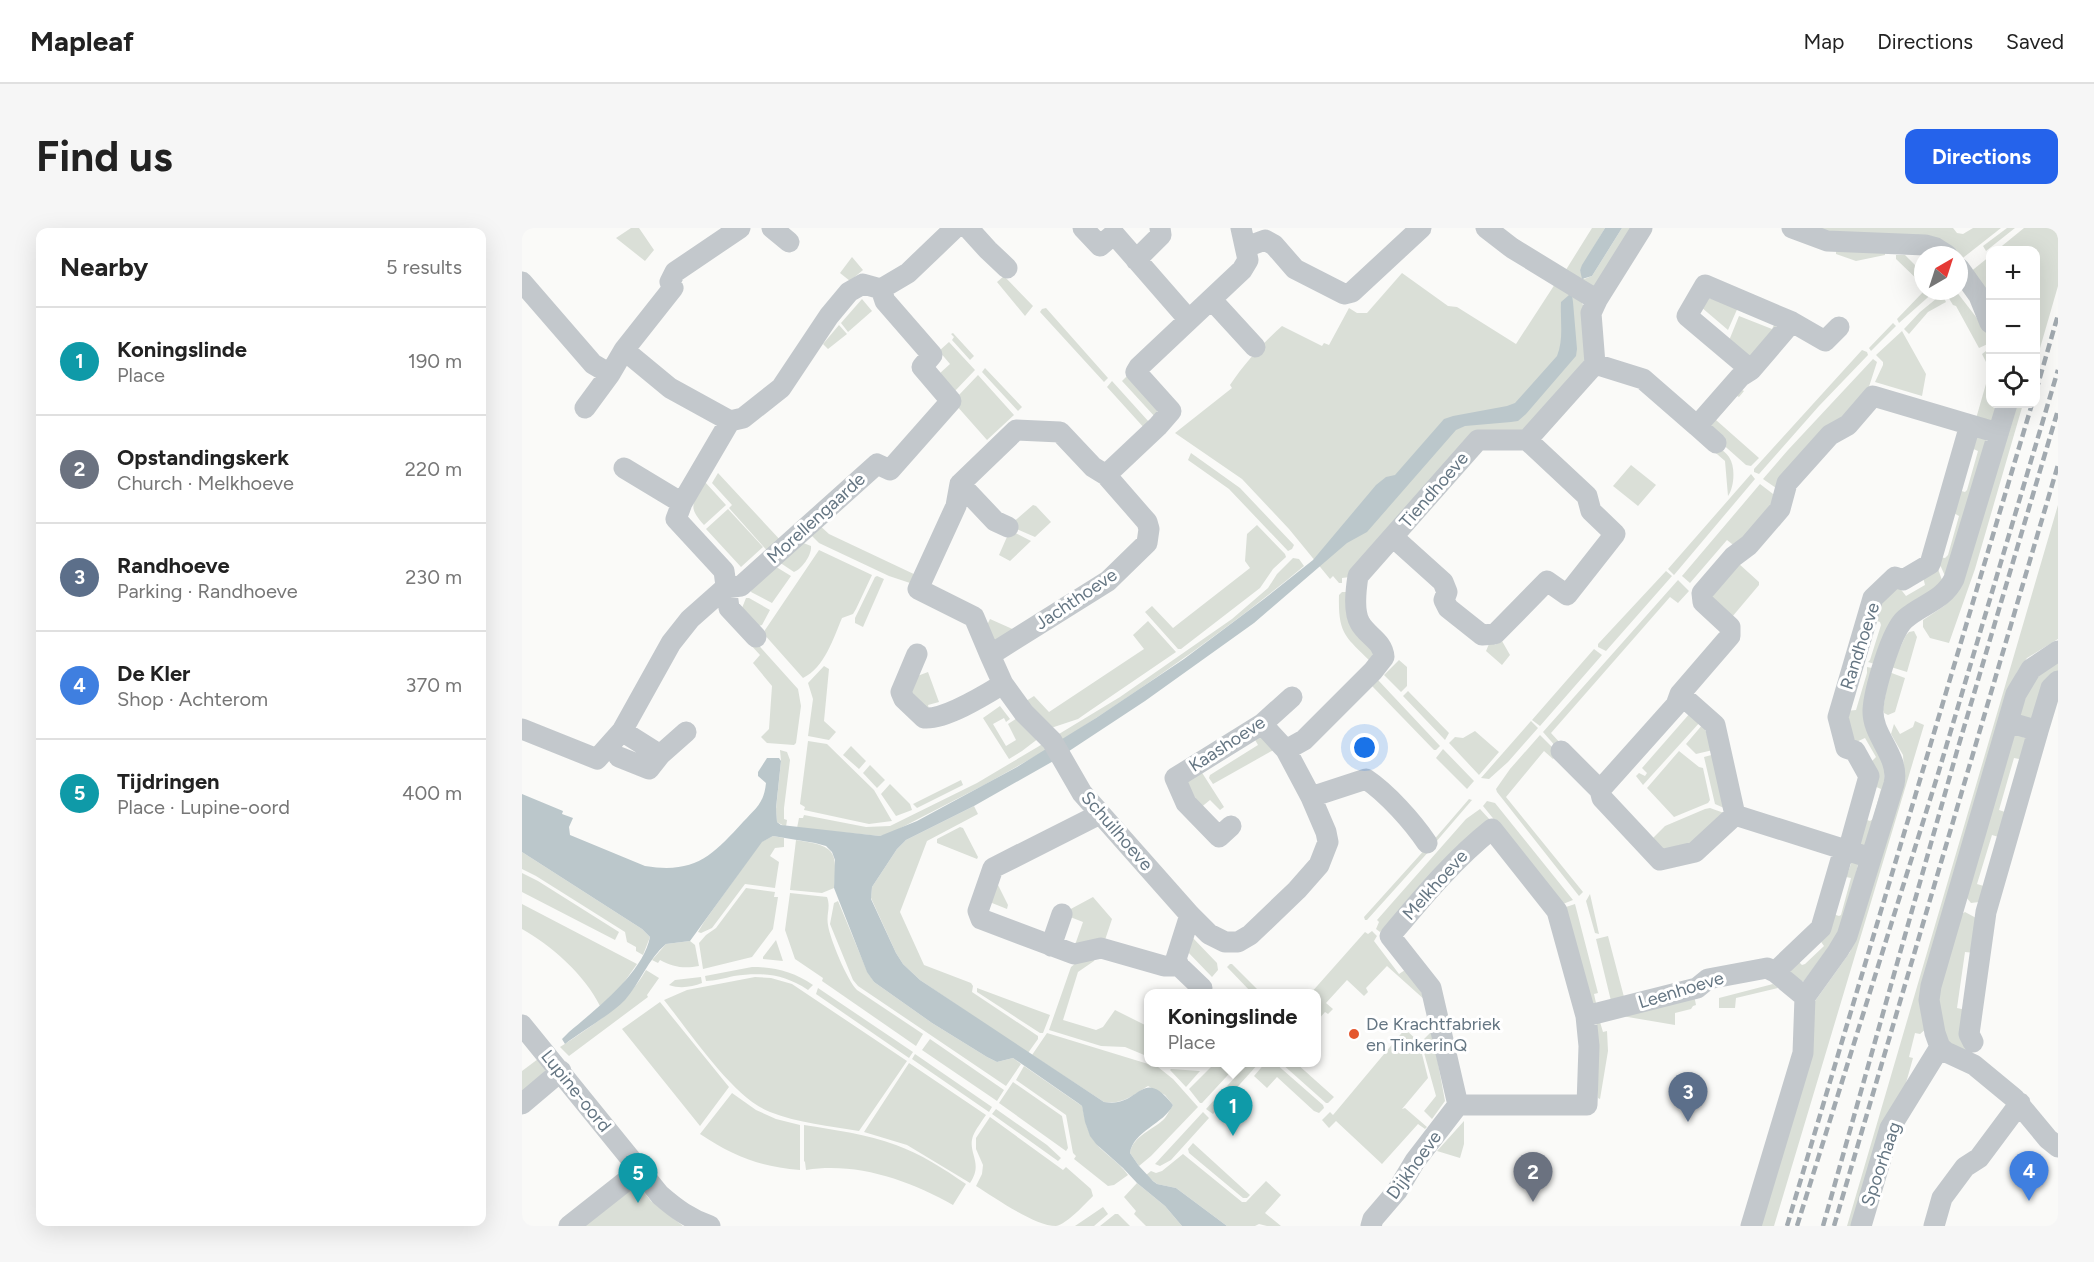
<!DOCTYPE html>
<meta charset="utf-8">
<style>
body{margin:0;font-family:Figtree,sans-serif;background:#f6f6f6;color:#222}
.controls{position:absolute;right:18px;top:18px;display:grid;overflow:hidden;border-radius:12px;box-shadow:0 6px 24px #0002}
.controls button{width:54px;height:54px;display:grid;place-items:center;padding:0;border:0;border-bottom:2px solid #e0e0e0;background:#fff;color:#222;font:30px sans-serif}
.compass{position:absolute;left:1392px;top:18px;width:54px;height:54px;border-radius:50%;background:#fff;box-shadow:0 6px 24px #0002;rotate:39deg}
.you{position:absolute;left:843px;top:520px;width:21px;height:21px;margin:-15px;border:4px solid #fff;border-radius:50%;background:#1a73e8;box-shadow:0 0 0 9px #1a73e833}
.badge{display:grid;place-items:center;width:39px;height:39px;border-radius:50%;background:#2563eb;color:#fff;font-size:20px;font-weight:700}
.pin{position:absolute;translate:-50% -50px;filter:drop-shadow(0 2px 3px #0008)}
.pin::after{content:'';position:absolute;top:32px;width:21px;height:18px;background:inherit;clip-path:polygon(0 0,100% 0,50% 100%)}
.popup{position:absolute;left:622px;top:761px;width:177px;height:78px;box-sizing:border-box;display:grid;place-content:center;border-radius:12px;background:#fff;filter:drop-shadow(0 2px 4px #0005);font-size:20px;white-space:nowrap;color:#767676}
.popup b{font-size:22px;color:#222}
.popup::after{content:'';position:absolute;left:50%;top:100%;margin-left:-12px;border:12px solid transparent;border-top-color:#fff}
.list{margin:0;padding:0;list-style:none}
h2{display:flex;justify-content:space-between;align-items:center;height:78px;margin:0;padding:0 24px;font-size:26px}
h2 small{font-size:20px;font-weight:400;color:#767676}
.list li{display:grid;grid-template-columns:39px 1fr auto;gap:18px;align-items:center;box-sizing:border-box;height:108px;padding:0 24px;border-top:2px solid #e0e0e0}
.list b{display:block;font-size:22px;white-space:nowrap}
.list p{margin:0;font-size:20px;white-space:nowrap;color:#767676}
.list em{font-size:20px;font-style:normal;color:#767676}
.icon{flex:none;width:33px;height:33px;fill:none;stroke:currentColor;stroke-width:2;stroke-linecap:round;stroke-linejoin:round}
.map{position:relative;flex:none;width:1536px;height:998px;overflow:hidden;border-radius:12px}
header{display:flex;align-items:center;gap:36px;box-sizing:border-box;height:84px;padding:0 30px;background:#fff;border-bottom:2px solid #e0e0e0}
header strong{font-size:28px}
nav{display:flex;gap:33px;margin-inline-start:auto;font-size:21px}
.intro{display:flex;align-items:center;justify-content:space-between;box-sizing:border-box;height:144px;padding:0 36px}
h1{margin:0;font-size:42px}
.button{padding:15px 27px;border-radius:12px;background:#2563eb;color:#fff;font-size:21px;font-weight:700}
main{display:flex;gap:36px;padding:0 36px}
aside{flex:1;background:#fff;border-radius:12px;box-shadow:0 6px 24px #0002}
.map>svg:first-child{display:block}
.green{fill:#dadfd7}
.water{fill:#bbc7cb}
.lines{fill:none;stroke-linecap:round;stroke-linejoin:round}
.minor{stroke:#c3c8cc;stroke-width:21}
.rail{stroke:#a2aab0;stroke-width:4.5;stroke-dasharray:9 4.5;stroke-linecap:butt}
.poi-dot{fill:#e4572e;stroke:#fff;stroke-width:2}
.labels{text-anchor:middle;stroke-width:6;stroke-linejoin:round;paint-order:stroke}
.street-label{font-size:18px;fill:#657683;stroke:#fff}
.poi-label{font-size:18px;fill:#657683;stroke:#fff;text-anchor:start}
</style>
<header>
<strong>Mapleaf</strong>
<nav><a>Map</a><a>Directions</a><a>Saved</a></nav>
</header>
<div class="intro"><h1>Find us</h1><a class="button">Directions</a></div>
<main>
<aside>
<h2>Nearby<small>5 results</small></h2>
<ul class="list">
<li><span class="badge" style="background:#0f9aa8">1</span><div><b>Koningslinde</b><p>Place</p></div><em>190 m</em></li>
<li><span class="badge" style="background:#6b7280">2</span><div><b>Opstandingskerk</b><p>Church · Melkhoeve</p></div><em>220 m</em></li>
<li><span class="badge" style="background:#5c6f8a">3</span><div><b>Randhoeve</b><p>Parking · Randhoeve</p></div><em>230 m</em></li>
<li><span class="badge" style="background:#3f7fe0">4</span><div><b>De Kler</b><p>Shop · Achterom</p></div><em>370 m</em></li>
<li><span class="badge" style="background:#0f9aa8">5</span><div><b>Tijdringen</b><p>Place · Lupine-oord</p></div><em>400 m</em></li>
</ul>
</aside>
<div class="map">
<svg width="1536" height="998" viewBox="0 0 1536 998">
<rect width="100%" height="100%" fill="#fafaf8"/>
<path class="green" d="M109,0H117L132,22L123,33L94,10Z
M1070,0H1083L1058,42L1062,51L1070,48L1100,0H1113L1074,60L1042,45Z
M1287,0H1431L1435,5L1441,6L1451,0H1479L1437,33V27L1319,7Z
M1485,0H1493L1464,23L1461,18Z
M1502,0H1536V58L1514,134V99L1518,80L1514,79V22H1475Z
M1314,21L1363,23V27L1334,33L1314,26Z
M1374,27H1383L1401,45V57L1374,31Z
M1468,28V78L1447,45Z
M330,29L341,42L328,53L318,45Z
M880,45L926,78L935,79L994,116L1033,56L1059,72L1061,77L1068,126L1004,203L963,208L828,349L820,350V355H817L811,348L808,351L767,301L720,251L653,205L710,160L708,157C723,135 740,116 760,98L800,118L802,115L807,117L827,80L835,85H845Z
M482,48L511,78L503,88L475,54Z
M1402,63H1413L1377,95L1375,91Z
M1434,63L1468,107V115L1457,120L1434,78L1431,77L1423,64Z
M1420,66L1424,74L1406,84L1387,106L1382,101L1398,84Z
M1181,69L1217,77L1206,102L1179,79Z
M340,71L350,83L326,104L319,95Z
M524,80L586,150L582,154L518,84L520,81Z
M1217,88L1250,101L1253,95L1257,94L1230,132L1206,115Z
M1371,95L1374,98L1349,123L1347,120Z
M317,97L325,106L306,121L301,116Z
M1380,103L1404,146L1400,168L1353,154L1361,137V134L1354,127Z
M431,105L452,128L448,132L430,112L432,109L429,106Z
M427,114L453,142L432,164L417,146L428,136L417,123Z
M1468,120V176H1478L1473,192L1453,194L1468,142L1460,126Z
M1340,122L1345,124L1346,127L1297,178L1237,246L1232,244V241Z
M1351,131L1355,134L1343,171L1254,260L1241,251L1266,222Z
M463,140L500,179L496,183L460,144Z
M608,145L636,177L634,190L600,153Z
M456,147L492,187L465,212L434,177L436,168Z
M590,153L627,194L624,202L585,159Z
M1220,162L1222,163L1217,169L1215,168L1194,192L1237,230L1229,238L1224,237L1188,205V192Z
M1492,176H1501L1453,341L1427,415L1408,410L1401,399V392L1422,378L1432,368Z
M1451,209L1465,211L1423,348L1419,339L1414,333L1417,329L1423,330L1426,327L1437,288L1430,284L1436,262L1443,264L1445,262L1456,223L1449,220Z
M1192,216C1197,220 1204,224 1207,229C1214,239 1212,260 1206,268L1203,233L1188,220Z
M669,225L718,260L772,317L770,321L766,323L707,261L666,232Z
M1109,237L1134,257L1116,278L1091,258Z
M196,245L261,315L249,327L207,280L210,277L190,255Z
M1229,246L1233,251L1152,347L1146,341Z
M183,254L204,277L182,297C164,277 172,276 183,254Z
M1238,256L1255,269L1215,320L1205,312L1168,355L1160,348Z
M511,277L514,278L529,294L513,309L490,299L489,296Z
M1536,277V411L1505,430L1495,444L1418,704L1405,800L1398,806L1393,805L1387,829L1391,830L1384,855L1386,860L1332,998H1325Z
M206,281L241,319L219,339L184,301Z
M296,296L307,306L396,348L391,356L367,348L297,315L289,307Z
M735,297L763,326L764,329L751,341L738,360L659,421H656L623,384L630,378L651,400L728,340L723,333L725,306Z
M488,302L509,313L488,333L477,327Z
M279,314L289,318C290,327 280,341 272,344L257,334Z
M297,322L350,347L334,381L331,386L320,390C311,411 303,439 281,450L241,405Z
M771,330L777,331L782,338C704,403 621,460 536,515L532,509L598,469L710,391L746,360L755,346Z
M1216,335L1237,354V357L1210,389L1190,373L1189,363Z
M251,337L269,348L250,375L229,364L230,359Z
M1416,341L1420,352L1356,437L1346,434L1348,432L1359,397L1358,394L1352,392L1354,378L1377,359L1384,368L1403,357L1401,349Z
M1144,343L1150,348L1084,423L1076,419V416Z
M355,348L362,351L341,399L333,395V390L353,349Z
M1156,352L1167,363L1156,375L1148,369L1029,505L1040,517L1035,520L1021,504Z
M820,364H827L854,421L849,434C823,408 816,406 817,367Z
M224,370H227L248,382L240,397L237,398L220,380Z
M468,391L497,404L472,415L465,397Z
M626,393L654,424L566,484L556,491L526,501L501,475L512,468L527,484L622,421L611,407Z
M1392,403L1395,409L1385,444L1369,439L1384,407L1387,404Z
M232,412L276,461L279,478L274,515L272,517L245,515L239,509L247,501L250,458L231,435L238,427L227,415Z
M980,413L988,427L980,437L964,423L967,416L971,414L973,417Z
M1072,421L1080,427L1018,498L1010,492Z
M877,432L885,439V458L879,464L862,447Z
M1536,434V446L1512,492H1498C1500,462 1511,449 1536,434Z
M302,438L307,441L302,493L314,504L307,512L286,508L291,471L286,455Z
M1345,439L1355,441L1363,558L1345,618L1335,619L1342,591L1348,593L1351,591L1359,561L1352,558L1348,535L1354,529L1343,510L1332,515L1324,483L1334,482L1345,445Z
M406,444L417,474L406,477L408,485L383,463L390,450Z
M1367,444L1383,450L1373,484L1366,487L1362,485L1361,482Z
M856,452L918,518L914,522H912L850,458Z
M886,463L927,505L923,512L881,468Z
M478,478L488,491L484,494L482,490L471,496L484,518L494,512L486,496L500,487L517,510L500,523L487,531L461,490Z
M1169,484L1179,493L1121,557L1114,548L1117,545L1123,548L1125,545L1120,540Z
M1009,493L1016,500L986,534L967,551L959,550Z
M1393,493L1402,497L1252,998H1237L1293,773L1328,724L1382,542L1381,527L1369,506L1372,496L1378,506L1391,499Z
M1181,496L1191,522L1174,526L1164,516Z
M953,503L977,524L957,547L927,515L933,509L941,510Z
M1491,504L1507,512L1502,532L1492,530L1477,582L1486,585L1480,610L1470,607L1455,656L1465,659L1457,674L1449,675L1444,669Z
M737,505L755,520L691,556L687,550L688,547L736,517L732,510Z
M1018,507L1036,525L1031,531L1022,523L984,569L1061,664L1057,668L975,564L974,561L988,541Z
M286,513L305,516L352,562L370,593L347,596L282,582L283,579L278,576Z
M524,514L528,520L462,557L367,606L358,608L275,600L277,590H281L282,587L344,599L368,598L455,555Z
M329,518L344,533L337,541L321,527Z
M921,521L952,553L945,561L914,530Z
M258,522L265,524L268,532L262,580V591L265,592L264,599L255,594L254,581L259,533Z
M1157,523L1177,539L1181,540L1188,572L1186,575L1152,589L1125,560Z
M1193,526L1202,580L1193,576L1182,529Z
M348,537L363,552L355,560L341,545Z
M677,540L702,579L698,582L688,572L677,581L661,553Z
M439,552L441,557L395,580L391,576Z
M368,556L388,576L390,582L374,588L359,566Z
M947,571L950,572L913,615L910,614Z
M965,573L973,575L1051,672L1041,676L961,578Z
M452,578L456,586L405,613L378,684L402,737L449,755L451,758L450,764L516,808V811L506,825L398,752L381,736L374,725L349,670L350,659L375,621L384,612Z
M1188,580L1202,585L1172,618L1145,625L1130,611L1143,598L1183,581Z
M958,581L969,593L858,704L854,701L857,694L855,692L944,591Z
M438,599L441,600L456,629L455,631L415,615V611Z
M251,608L262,610V619L253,620L248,628L257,634L253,660L223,656L190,700L179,705L176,704L182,694L239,614Z
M274,612C312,618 316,621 312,660L300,665L268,662Z
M906,618L909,621L845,692H843L842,689Z
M0,624L120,701L128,709L121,727L114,723V719L105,714L103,704L14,648L0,641Z
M1337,632L1322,698L1282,753L1278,754L1265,740L1275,732L1280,737L1283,736L1302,718L1297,711L1311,686L1317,688L1319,687L1329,650L1324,649L1322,643L1326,644L1329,636L1325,634Z
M0,645L16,653L97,704L93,712L0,664Z
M475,655L486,677L485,681L465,673Z
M224,660L253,664L252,669H256L251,701L230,729L181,741L177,715L184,707L194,700Z
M268,665L305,669C309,679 304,686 306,697C308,711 325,752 335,762L401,806L394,818L300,753L301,750L273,731L263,702Z
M1068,666L1077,706L1073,705L1064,673Z
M571,669L590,691L583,712L553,717L561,694L543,687L545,683Z
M316,673L345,743L352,754L410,795L465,829L475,834L491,830L499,836L484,858L336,758L331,752L308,696L312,675Z
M0,676L115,736L98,760L78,778C63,747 29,717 0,701Z
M1053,676L1076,765L1072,766L1074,775L1070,777L1044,679Z
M1443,684L1456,691L1453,725L1443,724L1435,780L1444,782L1447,818L1444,827L1425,817L1414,773L1438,687Z
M850,703L855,708L852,713L877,746L886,740L904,773L865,738L844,760L846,764L842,768L825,752L804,775L811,781L806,786L803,784L795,793V766H788L843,704L846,706Z
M669,708L695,735L696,742L690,749L663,721Z
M1086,708L1102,769L1089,773L1074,711Z
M254,712L261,733L241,731V729Z
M168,713L173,717L177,738C162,741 151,739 138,732L136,735L130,732L144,716Z
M574,726L572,733L556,744L541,792L574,802L581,799L593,782L627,799V829L603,819L579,818L527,802L549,739L560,730Z
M708,736H710L739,765H730L705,739Z
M230,739C253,739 272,744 291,757L286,762C262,746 240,744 212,748C203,750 192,753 184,753L183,748Z
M124,742L137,750L125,767L126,769L47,828L38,819C70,798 105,776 124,742Z
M179,749L180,755C170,759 158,761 147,757L153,752Z
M233,749L249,750L270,756L385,833L337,903C308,898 276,895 248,884C211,870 167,803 142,772L165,762Z
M1251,756L1256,760L1214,770L1213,780H1197V770Z
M296,760L391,824L387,830L294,766Z
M455,760L528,787L521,805H518L455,764Z
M1172,767L1174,777L1171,778L1169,781L1153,785V797L1094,787Z
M138,774L207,859L178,898L100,801Z
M1076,794H1078L1081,804L1085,803L1086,823L1078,871L1076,870L1073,799Z
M883,801L897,814L906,850L880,881L883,880L905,899L903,901L896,896L860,936L814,893L807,900L800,892L808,884L811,887Z
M910,803L923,873L910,891L902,883L914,868L899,814Z
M525,805L636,839L651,851L676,879L629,928L617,938L608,925C611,907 632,902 643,890C646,886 648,881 651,877L643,867L626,858C611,867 600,877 582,874L510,827Z
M408,811L482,862L475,873L400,822Z
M393,826L470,879L467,884L390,831Z
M16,831L25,841L0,869V843Z
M694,834L717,835L680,875H678L667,861Z
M744,834L753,835L801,877L802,880L797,885L792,883L755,849L745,860L732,848Z
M387,835L464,887C460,893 454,901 451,908C445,925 462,935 448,955L385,917L342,904Z
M726,835H737L691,886L684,881Z
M759,835H774L812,869L806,875H804Z
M502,838L560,878C563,889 564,900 570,910C579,925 596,932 606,947L592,957L586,958L552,931L554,928L551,925L544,887L494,852Z
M649,841L678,843L664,859L648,842Z
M491,854L540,888L546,920L544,923L477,875Z
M210,865L234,882L254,891L278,897V942C236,938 213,929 178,906Z
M474,881L525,917L539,930L536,933L470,886Z
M681,884L687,890L649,932L638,938L633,936Z
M468,889L541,942L544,939L569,961L571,968C563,976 545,996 534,998C513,998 473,970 454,958L460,946L461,937L454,921V910Z
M942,893V916L938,930L915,923Z
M282,897C313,902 345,906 374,917C399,926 422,941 444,956L431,977C386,952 335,934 284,942L283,934L282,933Z
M671,915L728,967L725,970H721L667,925L666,921Z
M661,926L720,974H724L744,953L759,967L743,985L759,998H745L737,996L733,998H705L654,960L635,956L624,947L629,943L634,945L640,943Z
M615,955L643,978L660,998H624L612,986L614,983L602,969Z
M115,956L129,973L161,998H61Z
M581,979L586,986L572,998H553Z
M593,986H596L608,998H578Z"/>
<path class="water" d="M1083,0H1100L1070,48L1060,51L1058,42L1060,37Z
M1047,67H1050L1051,74L1055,121L1054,128L1004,186L996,193L989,194L943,198L934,202L845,304L825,315L732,395L623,473L535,531L452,578L384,612L375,621L350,659L349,671L374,725L381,736L398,752L582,874C618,881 619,836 651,877C642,896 611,903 608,925L617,938L631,953L635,956L654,960L705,998H660L643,978L615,955L601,940L574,916L568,908L563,894L560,878L556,875L491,830L475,834L465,829L410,795L352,754L345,744L312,660L313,632L310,624L304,618L293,615L251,608L240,614L168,713L144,716C126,731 118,755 103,772C87,788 61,802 43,816L40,811L47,804C74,781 121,745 128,709L120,701L0,624V566L41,583L40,586L51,590L47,599L48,607L123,638C173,646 190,628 221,594C234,580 242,575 244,555L236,548V544L245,530H257L259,533L254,580L255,594L259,597L358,608L395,593L495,539L574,490L662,431L742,371L791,332L854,257L864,249L873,247L922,191L931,188L985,178L993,175L1035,128C1042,110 1038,93 1039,74Z"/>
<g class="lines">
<path class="minor" d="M250,0L267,14
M446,0L466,22L485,40
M561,0L578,18L592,6L667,92
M719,0L726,32L720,42L617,139L614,144L649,183L636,198L584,247L625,294L627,301L625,315L586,353L468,427L481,456L502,485L530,513L560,565L668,687L687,706L703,714H716L728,707L775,662L797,637L806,614L804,604L789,569L764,522L740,496
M964,0L990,20L1075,72
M1270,0L1305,13L1403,17L1414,20L1425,27
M724,19L743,12L752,17L773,41L822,66L830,64L899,0
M614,32L639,7L638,0
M1437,40L1457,68L1468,95
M0,54L71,136L88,146L102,122L148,160L208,193
M689,71L733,119
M102,122L151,60L148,54L153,44L218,0
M1073,136L1121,151L1175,198L1218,149L1229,142L1270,94L1303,113L1317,99
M1229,142L1165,88L1183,57L1270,94
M63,180L88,146
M1175,198L1194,215
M102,240L160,275
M438,256L473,293L486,299
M871,309L921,354L925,364L922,372L926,380L960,407L973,406L1025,353L1045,367L1093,306L1069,283L1065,268L1005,212
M234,409L207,380L202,343L154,291L160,275L208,193L221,190L259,160L307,88L327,64L341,56L359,61L386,45L433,0
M1536,423L1509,441L1494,466L1409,758L1407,772L1413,805L1418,819L1424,824L1452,837L1492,870L1526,911L1536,919
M395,426L379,464L382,471L402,490C423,492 463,467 481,456
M468,427L452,389L396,361L434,278L438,256L494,202L538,204L571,239L584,247
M1158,466L1193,497L1213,587
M0,501L75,531L100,503L149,415L168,391L203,360L219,358L355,236L368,242L429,173L400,139L410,127L363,73L359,61
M100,503L138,527
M1516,503L1529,460L1536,453
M764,522L782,512L851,443L862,429C861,413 845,408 838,395C831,383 834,361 836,348L956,212H1005L1073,136L1069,85L1075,72L1120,0
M1039,523L1078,562
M97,529L127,541L138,527L164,504
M789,569L844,551C865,565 891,594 905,615
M578,586L471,640L456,683L459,691L552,726L579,720L642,738H657
M709,598L697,609L664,575L653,550L740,496L770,469
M970,601L1035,683L1064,788L1067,818L1065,877H936L909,760L868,708C900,670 931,632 970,601Z
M1349,630L1213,587L1173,624L1138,632L1080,570L1078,562L1154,477L1158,466L1208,408V399L1181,374L1180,365L1211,329L1227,317L1258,281L1265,255L1308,207L1326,197L1351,168L1476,205
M668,687L654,731L657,738L680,760
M529,718L540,686
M1253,744L1299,700L1320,628L1328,616L1347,548L1333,523L1324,520L1316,489L1351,370L1373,349L1381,352L1408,336L1448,197
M1064,788L1175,760L1186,751L1245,740L1253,744L1283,769
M0,797L138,967C154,981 168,991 188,998
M1451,814L1447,806L1464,684L1516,503L1486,494
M0,876L39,843
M47,998L118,942
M849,998L851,991L875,963L893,933L936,877
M1229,998L1281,825L1283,769L1316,723L1325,708L1372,556C1378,527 1350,509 1351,482C1352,463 1369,403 1383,391C1400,376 1421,373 1432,351L1485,176
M1339,998L1368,900L1418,819
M1412,998L1420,970L1443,939L1457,930L1498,875"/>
<path class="rail" d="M1514,163L1536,87
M1265,998L1510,176
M1275,998L1416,546L1536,142
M1301,998L1435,523L1536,182
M1312,998L1536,237"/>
</g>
<circle class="poi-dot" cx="832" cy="806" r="6"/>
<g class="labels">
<g class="street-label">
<text transform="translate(912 262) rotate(-49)" y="6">Tiendhoeve</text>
<text transform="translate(294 290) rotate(-42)" y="6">Morellengaarde</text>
<text transform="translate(554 371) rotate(-34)" y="6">Jachthoeve</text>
<text transform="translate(1338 418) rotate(-72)" y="6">Randhoeve</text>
<text transform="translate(705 516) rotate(-33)" y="6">Kaashoeve</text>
<text transform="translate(595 603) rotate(49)" y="6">Schuilhoeve</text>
<text transform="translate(913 657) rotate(-48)" y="6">Melkhoeve</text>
<text transform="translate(1159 762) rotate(-17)" y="6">Leenhoeve</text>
<text transform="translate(54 863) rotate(51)" y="6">Lupine-oord</text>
<text transform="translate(1359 936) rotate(-71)" y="6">Spoorhaag</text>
<text transform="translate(892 937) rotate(-54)" y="6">Dijkhoeve</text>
</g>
<g class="poi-label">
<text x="844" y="802">De Krachtfabriek<tspan x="844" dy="21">en TinkerinQ</tspan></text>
</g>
</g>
</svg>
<div class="controls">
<button>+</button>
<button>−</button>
<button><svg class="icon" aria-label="locate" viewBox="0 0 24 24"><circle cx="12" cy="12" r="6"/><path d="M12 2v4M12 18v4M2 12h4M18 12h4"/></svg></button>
</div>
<svg class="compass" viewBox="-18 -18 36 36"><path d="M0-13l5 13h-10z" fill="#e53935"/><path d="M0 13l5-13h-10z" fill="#767676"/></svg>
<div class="you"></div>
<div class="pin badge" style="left:711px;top:908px;background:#0f9aa8">1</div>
<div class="popup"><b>Koningslinde</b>Place</div>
<div class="pin badge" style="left:1011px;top:974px;background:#6b7280">2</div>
<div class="pin badge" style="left:1166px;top:894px;background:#5c6f8a">3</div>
<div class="pin badge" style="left:1507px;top:973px;background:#3f7fe0">4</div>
<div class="pin badge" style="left:116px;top:975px;background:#0f9aa8">5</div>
</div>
</main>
